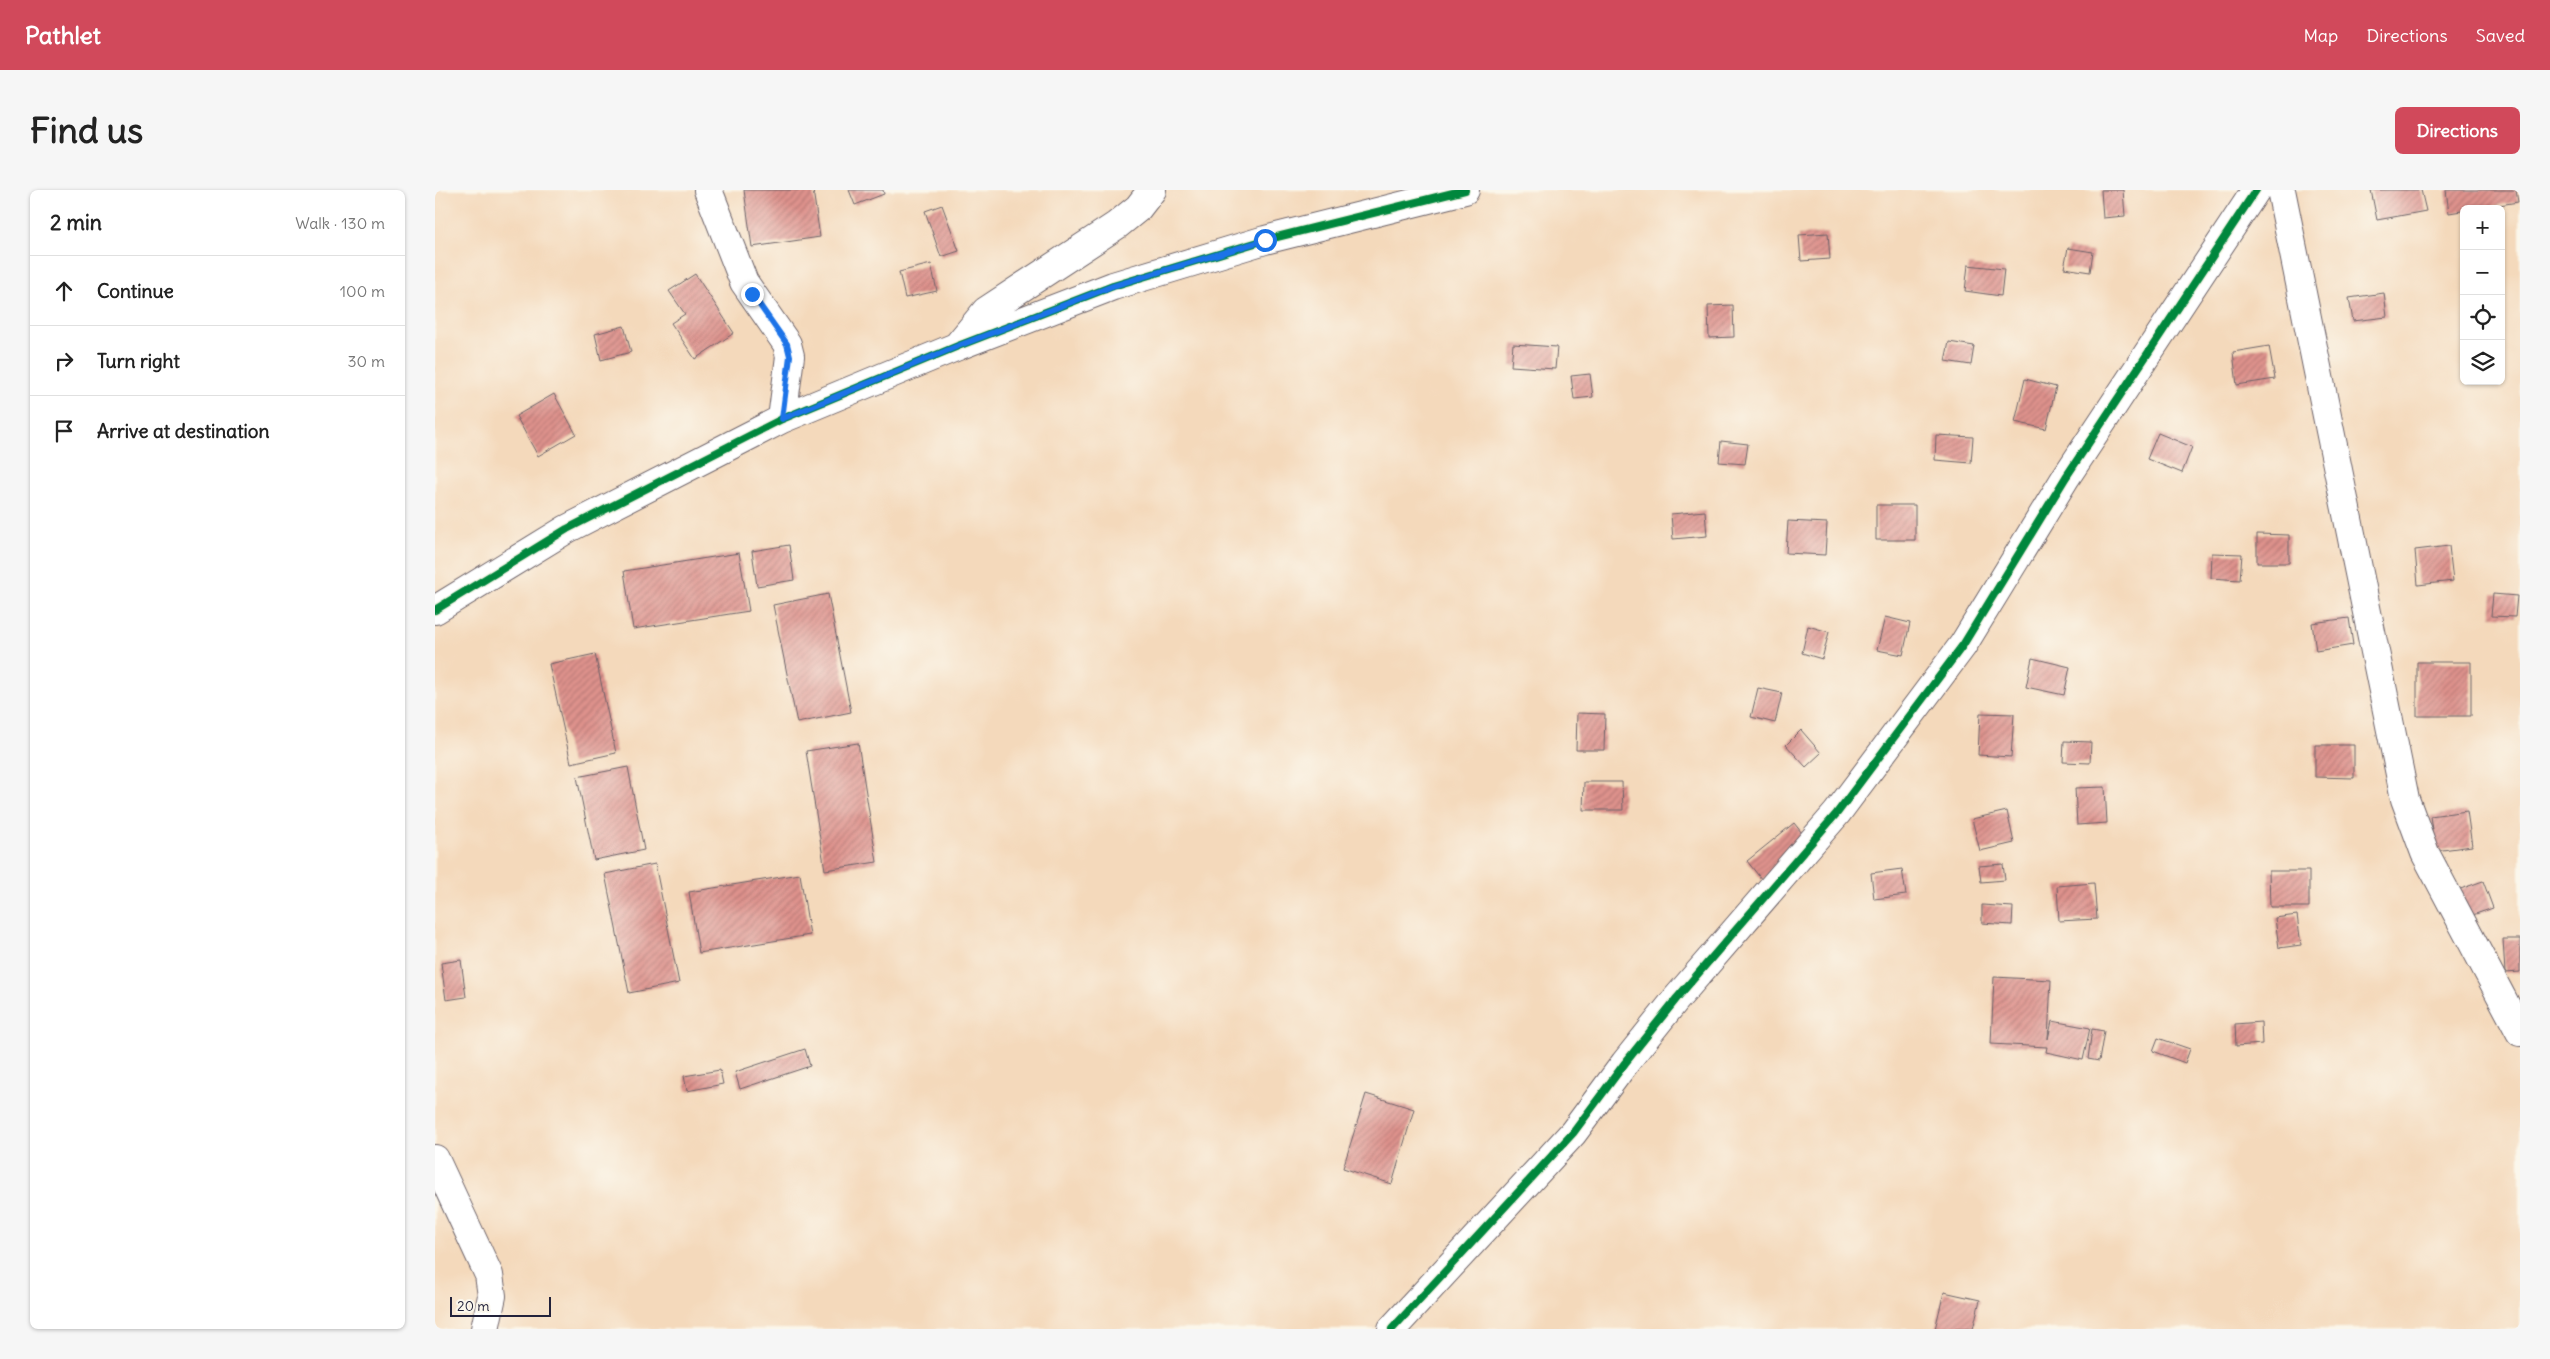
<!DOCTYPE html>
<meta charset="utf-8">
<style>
body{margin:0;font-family:Delius,sans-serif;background:#f6f6f6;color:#222}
.controls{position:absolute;right:15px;top:15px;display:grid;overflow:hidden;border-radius:8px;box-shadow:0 1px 4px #0004}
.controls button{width:45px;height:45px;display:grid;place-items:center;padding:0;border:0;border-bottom:1px solid #e0e0e0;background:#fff;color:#222;font:25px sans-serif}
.scale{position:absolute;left:15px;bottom:12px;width:101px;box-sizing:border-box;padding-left:5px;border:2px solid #22223b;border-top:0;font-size:14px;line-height:18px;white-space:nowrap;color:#22223b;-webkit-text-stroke:4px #fbf7ec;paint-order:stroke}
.stop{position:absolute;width:15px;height:15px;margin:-11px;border:4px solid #1a73e8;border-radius:50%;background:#fff}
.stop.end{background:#1a73e8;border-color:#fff;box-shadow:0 1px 5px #0008}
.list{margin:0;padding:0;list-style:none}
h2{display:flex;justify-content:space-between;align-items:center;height:65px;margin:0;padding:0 20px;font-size:21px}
h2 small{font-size:16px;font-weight:400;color:#767676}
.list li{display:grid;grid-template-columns:32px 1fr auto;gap:15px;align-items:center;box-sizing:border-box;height:70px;padding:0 20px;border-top:1px solid #e0e0e0}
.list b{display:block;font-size:19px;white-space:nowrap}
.list em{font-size:16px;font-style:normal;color:#767676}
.icon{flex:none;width:28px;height:28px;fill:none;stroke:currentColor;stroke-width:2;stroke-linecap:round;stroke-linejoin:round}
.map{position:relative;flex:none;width:2085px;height:1139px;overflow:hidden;border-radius:8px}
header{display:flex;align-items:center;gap:30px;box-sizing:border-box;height:70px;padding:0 25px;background:#d1495b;color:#fff}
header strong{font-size:24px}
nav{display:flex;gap:28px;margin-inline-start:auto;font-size:18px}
.intro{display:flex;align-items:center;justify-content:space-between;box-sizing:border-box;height:120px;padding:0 30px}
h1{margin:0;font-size:35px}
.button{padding:12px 22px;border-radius:8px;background:#d1495b;color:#fff;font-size:18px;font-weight:700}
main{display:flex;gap:30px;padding:0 30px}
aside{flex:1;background:#fff;border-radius:8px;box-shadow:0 1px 4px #0004}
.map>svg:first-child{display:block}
.building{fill:url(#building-hatch)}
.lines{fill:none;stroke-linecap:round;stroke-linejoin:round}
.street-casing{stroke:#6c6268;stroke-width:30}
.street{stroke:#fff;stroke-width:28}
.cycleway-casing{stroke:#fbf7ec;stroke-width:11}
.cycleway{stroke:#00873e;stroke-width:8}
.route{stroke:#1a73e8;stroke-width:6}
</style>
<header>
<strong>Pathlet</strong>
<nav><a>Map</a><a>Directions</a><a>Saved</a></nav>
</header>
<div class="intro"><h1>Find us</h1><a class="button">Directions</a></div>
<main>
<aside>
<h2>2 min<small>Walk · 130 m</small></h2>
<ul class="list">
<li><svg class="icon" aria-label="ahead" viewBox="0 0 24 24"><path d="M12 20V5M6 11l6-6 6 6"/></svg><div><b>Continue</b></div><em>100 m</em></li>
<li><svg class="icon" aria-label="right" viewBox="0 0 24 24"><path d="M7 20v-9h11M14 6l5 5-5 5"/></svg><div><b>Turn right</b></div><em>30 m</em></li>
<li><svg class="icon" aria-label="arrive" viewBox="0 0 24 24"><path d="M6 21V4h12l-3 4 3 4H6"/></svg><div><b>Arrive at destination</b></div></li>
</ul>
</aside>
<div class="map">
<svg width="2085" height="1139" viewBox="0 0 2085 1139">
<defs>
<pattern id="building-hatch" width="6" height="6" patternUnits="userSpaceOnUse" patternTransform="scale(1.25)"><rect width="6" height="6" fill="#de928c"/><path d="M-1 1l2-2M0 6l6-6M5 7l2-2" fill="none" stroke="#b47774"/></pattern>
</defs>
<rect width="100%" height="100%" fill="#fbf7ec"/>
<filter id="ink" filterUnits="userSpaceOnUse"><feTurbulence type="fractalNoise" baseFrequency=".02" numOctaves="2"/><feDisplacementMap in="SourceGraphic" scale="10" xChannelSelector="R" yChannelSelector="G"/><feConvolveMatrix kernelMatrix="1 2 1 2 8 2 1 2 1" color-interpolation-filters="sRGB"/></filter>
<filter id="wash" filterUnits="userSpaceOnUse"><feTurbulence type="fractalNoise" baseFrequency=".0096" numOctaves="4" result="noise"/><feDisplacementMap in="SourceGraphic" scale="20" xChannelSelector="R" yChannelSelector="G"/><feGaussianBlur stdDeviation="1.12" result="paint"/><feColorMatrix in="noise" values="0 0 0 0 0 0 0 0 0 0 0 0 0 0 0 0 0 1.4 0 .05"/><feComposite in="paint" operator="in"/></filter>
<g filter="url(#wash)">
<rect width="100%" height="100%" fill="#f4d9bb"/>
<g id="blocks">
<path class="building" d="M309,0H378L385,47L317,57Z
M414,0H448L449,4L420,15Z
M1666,0H1688L1690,26L1668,28Z
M1936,0H1986L1991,21L1942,30Z
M2011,0H2081L2083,12L2014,23Z
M507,15L524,61L506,67L490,21Z
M1393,43L1395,69L1366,71L1364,45Z
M1633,58L1658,62L1655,82L1629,78Z
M496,74L502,101L470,108L464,82Z
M1533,75L1569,79L1566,106L1530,101Z
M260,84L299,143L260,169L236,133L250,124L234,101Z
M1949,103L1952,127L1918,131L1914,108Z
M1298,115L1299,147L1274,148L1273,116Z
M189,136L196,162L166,170L160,144Z
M1514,152L1539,156L1536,175L1510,171Z
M1078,154L1122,157L1120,179L1076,176Z
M1834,156L1840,189L1802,195L1798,162Z
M1155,184L1158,207L1139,209L1136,186Z
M1590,189L1621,197L1611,239L1580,232Z
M119,204L141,244L103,266L81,226Z
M1723,243L1757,257L1747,283L1712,269Z
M1501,245L1538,247L1536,273L1500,270Z
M1286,251L1313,254L1310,274L1284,272Z
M1441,315H1480V350H1441Z
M1270,321L1272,346L1238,349L1236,324Z
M1353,331L1392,333L1390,365L1351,363Z
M1822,344L1854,345V373H1822Z
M354,355L359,390L322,396L317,361Z
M2014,356L2018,391L1983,395L1980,360Z
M304,363L314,421L198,439L189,381Z
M1777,363L1807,364L1805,390L1776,388Z
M393,404L416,522L362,533L338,415Z
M2058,404L2082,406L2080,427L2056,426Z
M1450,427L1475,433L1468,465L1442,460Z
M1914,428L1918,455L1881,461L1877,433Z
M1373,436L1394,442L1387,469L1367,463Z
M160,464L181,563L136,573L114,474Z
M1597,468L1635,477L1629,505L1591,497Z
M1982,472H2036V526H1982Z
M1323,498L1347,503L1340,533L1316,527Z
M1142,523L1170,524L1169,560H1141Z
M1545,523L1579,524L1576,567L1543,565Z
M1366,540L1386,563L1371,577L1351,555Z
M1629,551L1656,552L1655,573L1628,572Z
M423,553L442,672L390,680L371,561Z
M1880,555H1919V588L1880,587Z
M193,577L209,660L159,670L142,587Z
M1149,592H1187L1188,620H1148Z
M1670,597L1672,633L1642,635L1640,598Z
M1572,621L1579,653L1545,661L1537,629Z
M2032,621L2037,656L2000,661L1995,626Z
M1359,633L1374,652L1327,690L1312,671Z
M220,674L244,793L194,803L170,684Z
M1568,674L1570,690L1546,692L1544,676Z
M1467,679L1471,705L1439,709L1436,683Z
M1834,681H1874V717H1835Z
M365,684L375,745L264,763L254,702Z
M2048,691L2058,718L2026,729L2017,702Z
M1659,693L1662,729L1624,731L1622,696Z
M1547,715L1578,717L1577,735L1547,733Z
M1862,725L1866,755L1844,758L1840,728Z
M2068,749H2085V782L2070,783Z
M26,770L31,807L11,810L6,773Z
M1559,787L1616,790L1613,849L1617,831L1655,838L1648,870L1611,862L1612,857L1556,854Z
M1826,832L1827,854L1801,856L1800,834Z
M1657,839L1669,841L1664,871L1653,869Z
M1723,848L1755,859L1750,873L1718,861Z
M370,859L375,876L305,899L300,882Z
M285,880L288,894L252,901L249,886Z
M931,904L979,919L957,994L908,978Z
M1509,1102L1545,1110L1538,1139H1500Z"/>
</g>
</g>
<g filter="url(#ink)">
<use href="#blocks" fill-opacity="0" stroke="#6c6268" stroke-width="1"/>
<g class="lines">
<g class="street-casing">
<path id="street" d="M273,0L309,92L352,154L355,166L347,229
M1846,0L1970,609L1990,663L2085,842
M523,155L551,121L682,35L703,18L717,0
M0,420L132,339L347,229L523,156L678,96L830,50L1030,0
M0,969L54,1085L57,1106L50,1139
M957,1139L1138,943L1190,873L1242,808L1402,623L1528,455L1631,287L1821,0"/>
</g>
<use href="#street" class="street"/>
<g class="cycleway-casing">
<path id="cycleway" d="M0,420L132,339L347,229L523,156L678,96L830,50L1030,0
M957,1139L1138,943L1190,873L1242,808L1402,623L1528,455L1631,287L1821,0"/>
</g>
<use href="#cycleway" class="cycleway"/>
</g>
</g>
<g class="lines" filter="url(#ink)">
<path class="route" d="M317,104L352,154L355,166L347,229L523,156L678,96L830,50"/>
</g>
</svg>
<div class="controls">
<button>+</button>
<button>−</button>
<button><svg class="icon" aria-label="locate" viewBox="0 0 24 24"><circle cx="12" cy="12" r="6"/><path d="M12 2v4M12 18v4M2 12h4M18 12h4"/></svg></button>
<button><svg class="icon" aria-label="layers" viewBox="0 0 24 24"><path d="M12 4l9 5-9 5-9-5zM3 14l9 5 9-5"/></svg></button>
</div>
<div class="scale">20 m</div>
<div class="stop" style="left:830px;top:50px"></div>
<div class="stop end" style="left:317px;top:104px"></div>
</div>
</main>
